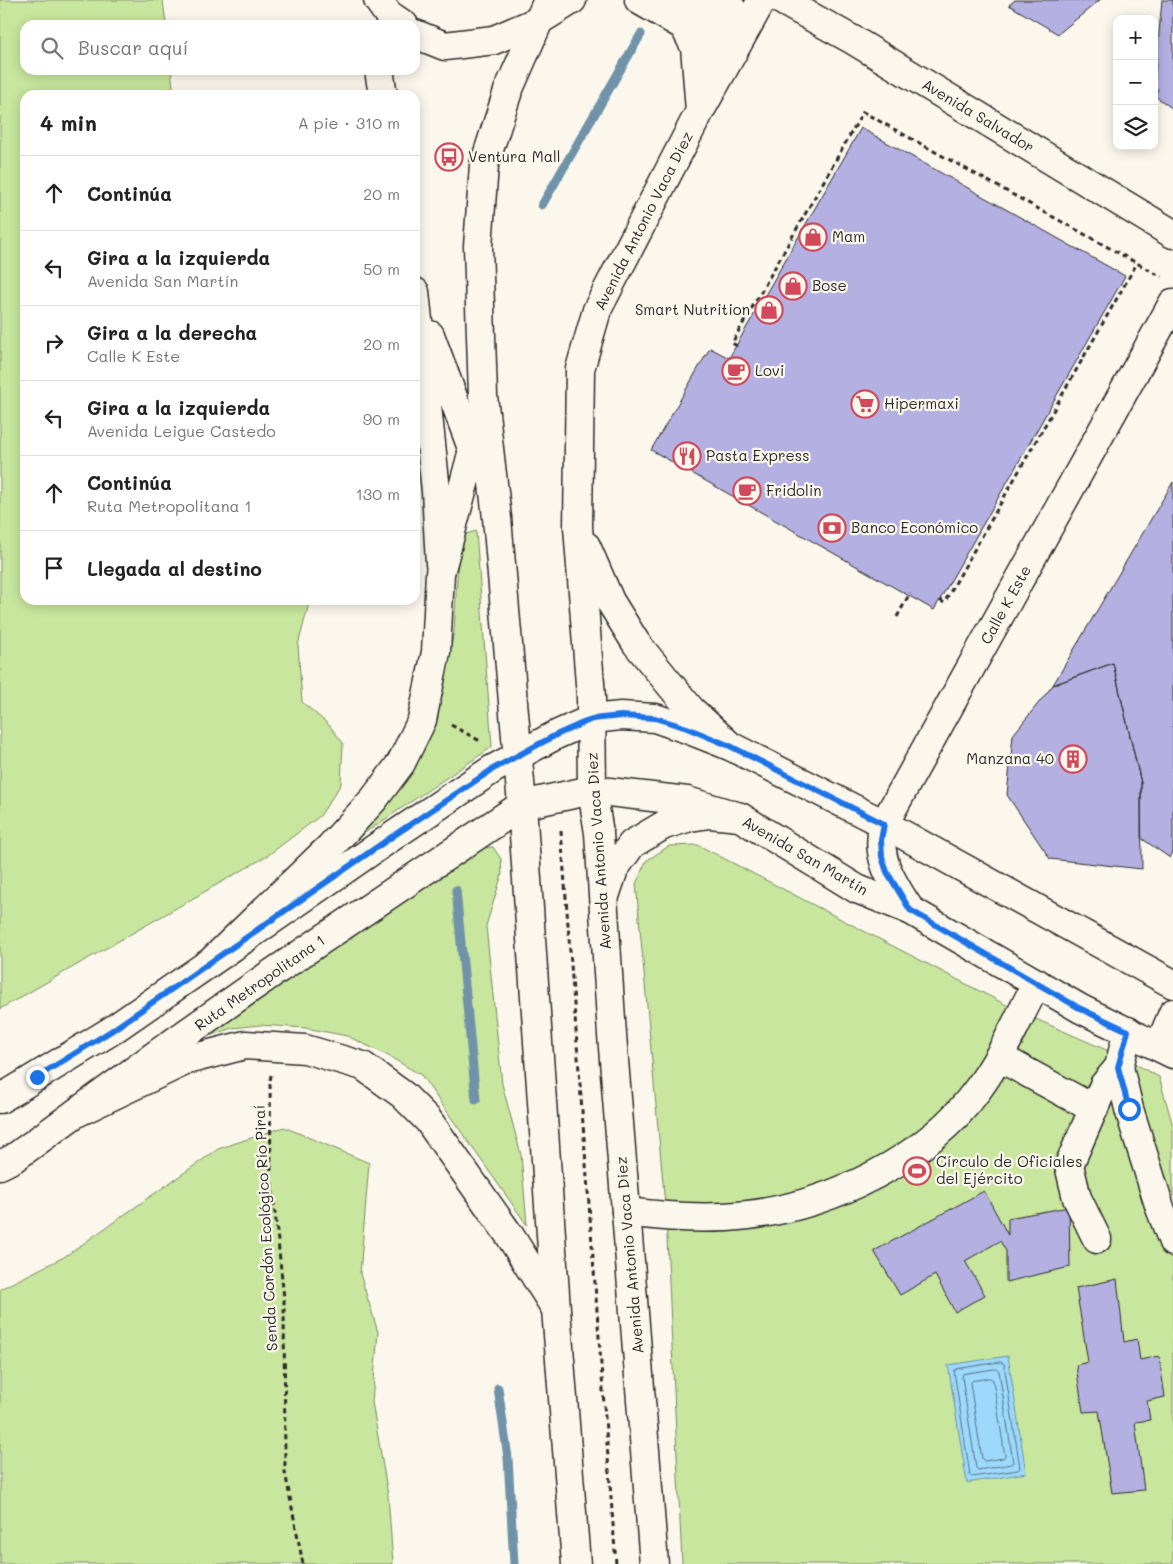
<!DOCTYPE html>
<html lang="es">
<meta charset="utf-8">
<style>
body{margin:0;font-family:Mali,sans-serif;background:#f6f6f6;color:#222}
.controls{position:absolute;right:15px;top:15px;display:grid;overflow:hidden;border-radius:10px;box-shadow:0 2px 12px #0003}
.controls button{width:45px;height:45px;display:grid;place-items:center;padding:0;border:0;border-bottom:1px solid #e0e0e0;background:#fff;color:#222;font:25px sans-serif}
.stop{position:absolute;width:15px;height:15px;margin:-11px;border:4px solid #1a73e8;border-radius:50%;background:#fff}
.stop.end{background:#1a73e8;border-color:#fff;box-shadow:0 1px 5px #0008}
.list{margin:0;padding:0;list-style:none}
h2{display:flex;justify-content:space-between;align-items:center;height:65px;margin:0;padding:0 20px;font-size:21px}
h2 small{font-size:16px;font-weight:400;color:#767676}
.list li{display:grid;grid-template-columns:32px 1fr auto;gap:15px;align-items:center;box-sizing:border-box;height:75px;padding:0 20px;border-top:1px solid #e0e0e0}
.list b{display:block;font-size:19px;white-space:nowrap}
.list p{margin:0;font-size:16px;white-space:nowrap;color:#767676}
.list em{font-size:16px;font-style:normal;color:#767676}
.icon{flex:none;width:28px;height:28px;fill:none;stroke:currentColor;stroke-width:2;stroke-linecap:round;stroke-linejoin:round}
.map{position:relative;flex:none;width:1173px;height:1564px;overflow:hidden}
.search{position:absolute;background:#fff;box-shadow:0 2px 12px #0003;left:20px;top:20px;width:400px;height:55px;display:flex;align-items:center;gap:12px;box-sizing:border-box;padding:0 18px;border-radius:15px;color:#767676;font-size:19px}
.panel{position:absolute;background:#fff;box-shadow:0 2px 12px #0003;left:20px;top:90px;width:400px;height:515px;border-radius:15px}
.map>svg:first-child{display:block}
.green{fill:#c8e69d;stroke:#7a8864}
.water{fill:#9cd9fd;stroke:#6f93a9}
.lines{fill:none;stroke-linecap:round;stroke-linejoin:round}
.shore{stroke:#58717f;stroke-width:1}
.stream{stroke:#6f93a9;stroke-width:9}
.building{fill:#b4b0e2;stroke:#2b2b2b}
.minor-casing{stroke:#2b2b2b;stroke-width:31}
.major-casing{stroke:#2b2b2b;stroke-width:31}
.highway-casing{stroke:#2b2b2b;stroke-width:31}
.path{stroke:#2b2b2b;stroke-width:3;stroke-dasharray:5 4;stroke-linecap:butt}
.minor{stroke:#fbf7ec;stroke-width:28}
.major{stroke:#fbf7ec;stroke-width:28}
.highway{stroke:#fbf7ec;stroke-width:28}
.route{stroke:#1a73e8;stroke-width:6}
.labels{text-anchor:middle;stroke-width:4.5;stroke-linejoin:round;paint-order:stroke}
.street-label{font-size:15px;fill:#2b2b2b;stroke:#fbf7ec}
.poi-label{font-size:15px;fill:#2b2b2b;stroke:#fbf7ec;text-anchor:start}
</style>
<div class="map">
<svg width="1173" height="1564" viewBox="0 0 1173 1564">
<rect width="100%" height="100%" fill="#fbf7ec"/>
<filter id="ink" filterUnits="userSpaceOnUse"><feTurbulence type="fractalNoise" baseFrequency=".02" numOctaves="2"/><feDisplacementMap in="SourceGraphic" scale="10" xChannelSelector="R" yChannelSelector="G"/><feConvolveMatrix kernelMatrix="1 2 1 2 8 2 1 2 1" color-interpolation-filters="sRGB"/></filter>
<g filter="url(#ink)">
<path class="green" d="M0,0H163L166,25H25V70H171L174,95H25V600H310L298,645L302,702L329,725L343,743L341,784L320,816L267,856L0,1009Z
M476,531L492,747L338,851L431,730L443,688L454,631L458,560L466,534Z
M698,845L1020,1012L1120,1056L1159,1077L1173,1126V1564H682L666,1216L636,884L646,861L669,846Z
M493,847L501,859L502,874L486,926L502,1084L521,1155L527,1225L421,1075L385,1054L347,1036L306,1028L260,1025L232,1028L195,1041L481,848Z
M284,1127L369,1163L360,1274L378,1332L372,1402L388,1495L393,1564H0V1289L64,1257L218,1149Z"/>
<path class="water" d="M1008,1356L1026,1473L967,1483L948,1365Z"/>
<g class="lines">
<path class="shore" d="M1001,1362L1004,1364L1020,1468L1018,1470L972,1477L970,1475L954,1371L957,1369Z
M996,1369L999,1371L1013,1462L1011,1464L978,1470L976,1468L962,1377L963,1374Z
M990,1378L993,1380L1005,1456L1003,1458L984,1461L982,1459L970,1383L972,1381Z"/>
<path class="stream" d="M542,205L641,34
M456,890L476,1100
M498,1388L508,1458L514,1564"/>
</g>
<path class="building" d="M1015,0H1100L1058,34L1009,5Z
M1162,0H1173V109L1155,96L1158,89L1154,86Z
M861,128L1125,276L934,610L651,450L710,348L729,358Z
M1173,482V852L1170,858L1141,838V783L1113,663L1053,685Z
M1113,663L1141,783L1142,869L1050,859L1007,795L1013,735L1053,685Z
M984,1191L1008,1235V1218L1069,1207L1070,1267L1006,1282V1251L1000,1241L965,1261L985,1295L955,1312L935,1275L900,1295L874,1251Z
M1117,1279L1124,1342L1137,1339L1140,1360L1159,1356L1165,1397L1147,1401L1150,1420L1135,1422L1144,1490L1112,1493L1099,1411L1083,1412L1076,1365L1088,1362L1076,1288Z"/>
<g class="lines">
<g class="minor-casing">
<path id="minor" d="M378,0L388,14L404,25
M669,0L698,15L708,34L711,52L732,9L702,0
M781,0L853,40L1173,234
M415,34L445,46L494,40L538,21
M379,70L383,95
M415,292L436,491L440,564
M430,335L476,459
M910,910C893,883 874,857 884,824L1173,303
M1128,1031L1119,1067L1129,1109L1160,1208L1173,1242
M1159,1047L1173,1013
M999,1057L1094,1109
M626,1212C666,1217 707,1220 748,1215C831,1205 928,1159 978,1089C1003,1055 1017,1020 1037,983
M1097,1239L1077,1198L1069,1165L1104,1085L1119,1067"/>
</g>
<g class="major-casing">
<path id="major" d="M0,1099L111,1031L393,836L493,769L556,735L592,719L621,716L655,718L687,729L730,746L884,824L1173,984
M0,1165L14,1158L161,1051L268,976L522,805L592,790L687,801L740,817L857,889L910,910L1081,1009L1173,1054"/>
</g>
<g class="highway-casing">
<path id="highway" d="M548,0L508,91L484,165L478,246L483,396L497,518L522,805L556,1309L576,1564
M639,0L684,26L695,47L700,111
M538,21L572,0
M586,546L610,601L636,643L691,710L730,746
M605,896L614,869L632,844L664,825L690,817L709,814L740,817
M214,959L330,847L374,799L401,763L422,720L424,710L436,652L440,573L473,450L478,422
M76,1113L187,1060L245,1045L305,1049L363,1066L403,1095L428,1120L510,1236L554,1306
M654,1564L612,1035L599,833L592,790L591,697L578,527L580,369L597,310L700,111L762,0"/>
</g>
<path class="path" d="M737,346L732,343L863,112L1162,277
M940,600L944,603L1137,263
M897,617L910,593
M451,725L482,742
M561,831L616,1564
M271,1075L270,1081L271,1175L284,1298L285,1472L303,1564"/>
<use href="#minor" class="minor"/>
<use href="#major" class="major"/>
<use href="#highway" class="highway"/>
</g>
</g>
<g class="lines" filter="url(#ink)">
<path class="route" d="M37,1077L111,1031L393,836L493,769L556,735L592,719L621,716L655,718L687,728L730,746L884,824L881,840L882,857L887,872L910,910L1081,1009L1128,1031L1118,1067L1129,1109"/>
</g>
<defs>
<g id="bus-ring" transform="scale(1.4375)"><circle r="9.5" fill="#fbf7ec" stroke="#d1495b" stroke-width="1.5"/><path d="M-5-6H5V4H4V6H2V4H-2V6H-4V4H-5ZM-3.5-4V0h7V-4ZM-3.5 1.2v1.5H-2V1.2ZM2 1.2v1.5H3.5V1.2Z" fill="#d1495b"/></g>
<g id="shop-ring" transform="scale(1.4375)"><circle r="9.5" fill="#fbf7ec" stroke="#d1495b" stroke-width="1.5"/><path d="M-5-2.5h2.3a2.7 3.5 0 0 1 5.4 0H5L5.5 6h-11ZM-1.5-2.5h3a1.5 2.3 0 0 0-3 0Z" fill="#d1495b"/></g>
<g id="cafe-ring" transform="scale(1.4375)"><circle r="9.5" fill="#fbf7ec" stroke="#d1495b" stroke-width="1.5"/><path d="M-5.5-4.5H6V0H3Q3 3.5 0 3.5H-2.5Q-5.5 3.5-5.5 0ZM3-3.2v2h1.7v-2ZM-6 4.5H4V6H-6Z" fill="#d1495b"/></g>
<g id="supermarket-ring" transform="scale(1.4375)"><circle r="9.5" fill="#fbf7ec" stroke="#d1495b" stroke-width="1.5"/><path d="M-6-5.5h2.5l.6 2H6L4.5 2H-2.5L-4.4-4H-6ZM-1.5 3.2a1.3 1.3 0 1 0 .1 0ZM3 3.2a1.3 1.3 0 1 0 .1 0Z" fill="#d1495b"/></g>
<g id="restaurant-ring" transform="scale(1.4375)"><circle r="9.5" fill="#fbf7ec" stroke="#d1495b" stroke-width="1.5"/><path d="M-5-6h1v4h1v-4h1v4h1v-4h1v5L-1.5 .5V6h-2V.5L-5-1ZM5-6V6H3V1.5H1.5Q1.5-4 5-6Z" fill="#d1495b"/></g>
<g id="bank-ring" transform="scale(1.4375)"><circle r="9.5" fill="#fbf7ec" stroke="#d1495b" stroke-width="1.5"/><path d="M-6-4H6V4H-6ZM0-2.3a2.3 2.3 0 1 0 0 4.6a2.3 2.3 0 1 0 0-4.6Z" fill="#d1495b"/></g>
<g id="building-ring" transform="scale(1.4375)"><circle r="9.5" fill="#fbf7ec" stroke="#d1495b" stroke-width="1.5"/><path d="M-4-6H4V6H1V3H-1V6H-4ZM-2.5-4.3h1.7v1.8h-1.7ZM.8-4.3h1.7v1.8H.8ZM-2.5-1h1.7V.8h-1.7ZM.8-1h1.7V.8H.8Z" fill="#d1495b"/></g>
<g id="stadium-ring" transform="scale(1.4375)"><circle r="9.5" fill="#fbf7ec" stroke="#d1495b" stroke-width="1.5"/><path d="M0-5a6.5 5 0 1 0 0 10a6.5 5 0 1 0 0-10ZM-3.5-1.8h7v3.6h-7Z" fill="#d1495b"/></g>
</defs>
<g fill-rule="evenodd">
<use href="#bus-ring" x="449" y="157"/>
<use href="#shop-ring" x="813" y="237"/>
<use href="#shop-ring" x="793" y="286"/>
<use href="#shop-ring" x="769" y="310"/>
<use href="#cafe-ring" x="736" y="371"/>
<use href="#supermarket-ring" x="865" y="404"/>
<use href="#restaurant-ring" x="687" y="456"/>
<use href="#cafe-ring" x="747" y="491"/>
<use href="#bank-ring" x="832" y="528"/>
<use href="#building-ring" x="1073" y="759"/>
<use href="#stadium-ring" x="917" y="1171"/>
</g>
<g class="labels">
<g class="street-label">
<text transform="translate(978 116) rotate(31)" y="5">Avenida Salvador</text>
<text transform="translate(644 221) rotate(-63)" y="5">Avenida Antonio Vaca Diez</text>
<text transform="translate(1006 605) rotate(-61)" y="5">Calle K Este</text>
<text transform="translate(599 851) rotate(-94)" y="5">Avenida Antonio Vaca Diez</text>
<text transform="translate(805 856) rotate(30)" y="5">Avenida San Martín</text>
<text transform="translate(260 983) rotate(-35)" y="5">Ruta Metropolitana 1</text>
<text transform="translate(266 1228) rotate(-93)" y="5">Senda Cordón Ecológico Río Piraí</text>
<text transform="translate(630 1255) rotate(-95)" y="5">Avenida Antonio Vaca Diez</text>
</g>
<g class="poi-label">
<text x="468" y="162">Ventura Mall</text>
<text x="832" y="242">Mam</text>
<text x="812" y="291">Bose</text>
<text x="750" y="315" text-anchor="end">Smart Nutrition</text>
<text x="755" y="376">Lovi</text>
<text x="884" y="409">Hipermaxi</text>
<text x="706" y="461">Pasta Express</text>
<text x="766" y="496">Fridolin</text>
<text x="851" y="533">Banco Económico</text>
<text x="1054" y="764" text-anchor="end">Manzana 40</text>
<text x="936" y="1167">Círculo de Oficiales<tspan x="936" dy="17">del Ejército</tspan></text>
</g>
</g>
</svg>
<div class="controls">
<button>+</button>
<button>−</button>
<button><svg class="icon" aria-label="layers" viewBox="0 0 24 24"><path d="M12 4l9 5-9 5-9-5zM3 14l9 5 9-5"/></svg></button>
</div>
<div class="stop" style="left:1129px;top:1109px"></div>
<div class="stop end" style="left:37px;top:1077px"></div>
<div class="search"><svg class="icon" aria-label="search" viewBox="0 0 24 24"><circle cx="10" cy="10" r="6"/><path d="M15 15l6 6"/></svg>Buscar aquí</div>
<section class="panel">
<h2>4 min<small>A pie · 310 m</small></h2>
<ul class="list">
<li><svg class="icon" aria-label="ahead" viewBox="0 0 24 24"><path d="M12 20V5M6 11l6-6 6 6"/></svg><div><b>Continúa</b></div><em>20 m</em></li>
<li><svg class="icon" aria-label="left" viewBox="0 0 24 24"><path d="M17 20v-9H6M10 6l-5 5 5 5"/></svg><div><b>Gira a la izquierda</b><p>Avenida San Martín</p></div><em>50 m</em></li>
<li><svg class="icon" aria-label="right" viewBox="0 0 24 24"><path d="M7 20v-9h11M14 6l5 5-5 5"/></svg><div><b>Gira a la derecha</b><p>Calle K Este</p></div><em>20 m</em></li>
<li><svg class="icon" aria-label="left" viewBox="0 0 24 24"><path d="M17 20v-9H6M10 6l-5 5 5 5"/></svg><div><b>Gira a la izquierda</b><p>Avenida Leigue Castedo</p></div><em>90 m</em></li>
<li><svg class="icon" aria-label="ahead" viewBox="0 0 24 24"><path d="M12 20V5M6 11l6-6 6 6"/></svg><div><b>Continúa</b><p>Ruta Metropolitana 1</p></div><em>130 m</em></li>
<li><svg class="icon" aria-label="arrive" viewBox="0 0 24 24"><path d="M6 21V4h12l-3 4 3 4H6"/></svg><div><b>Llegada al destino</b></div></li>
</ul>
</section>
</div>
